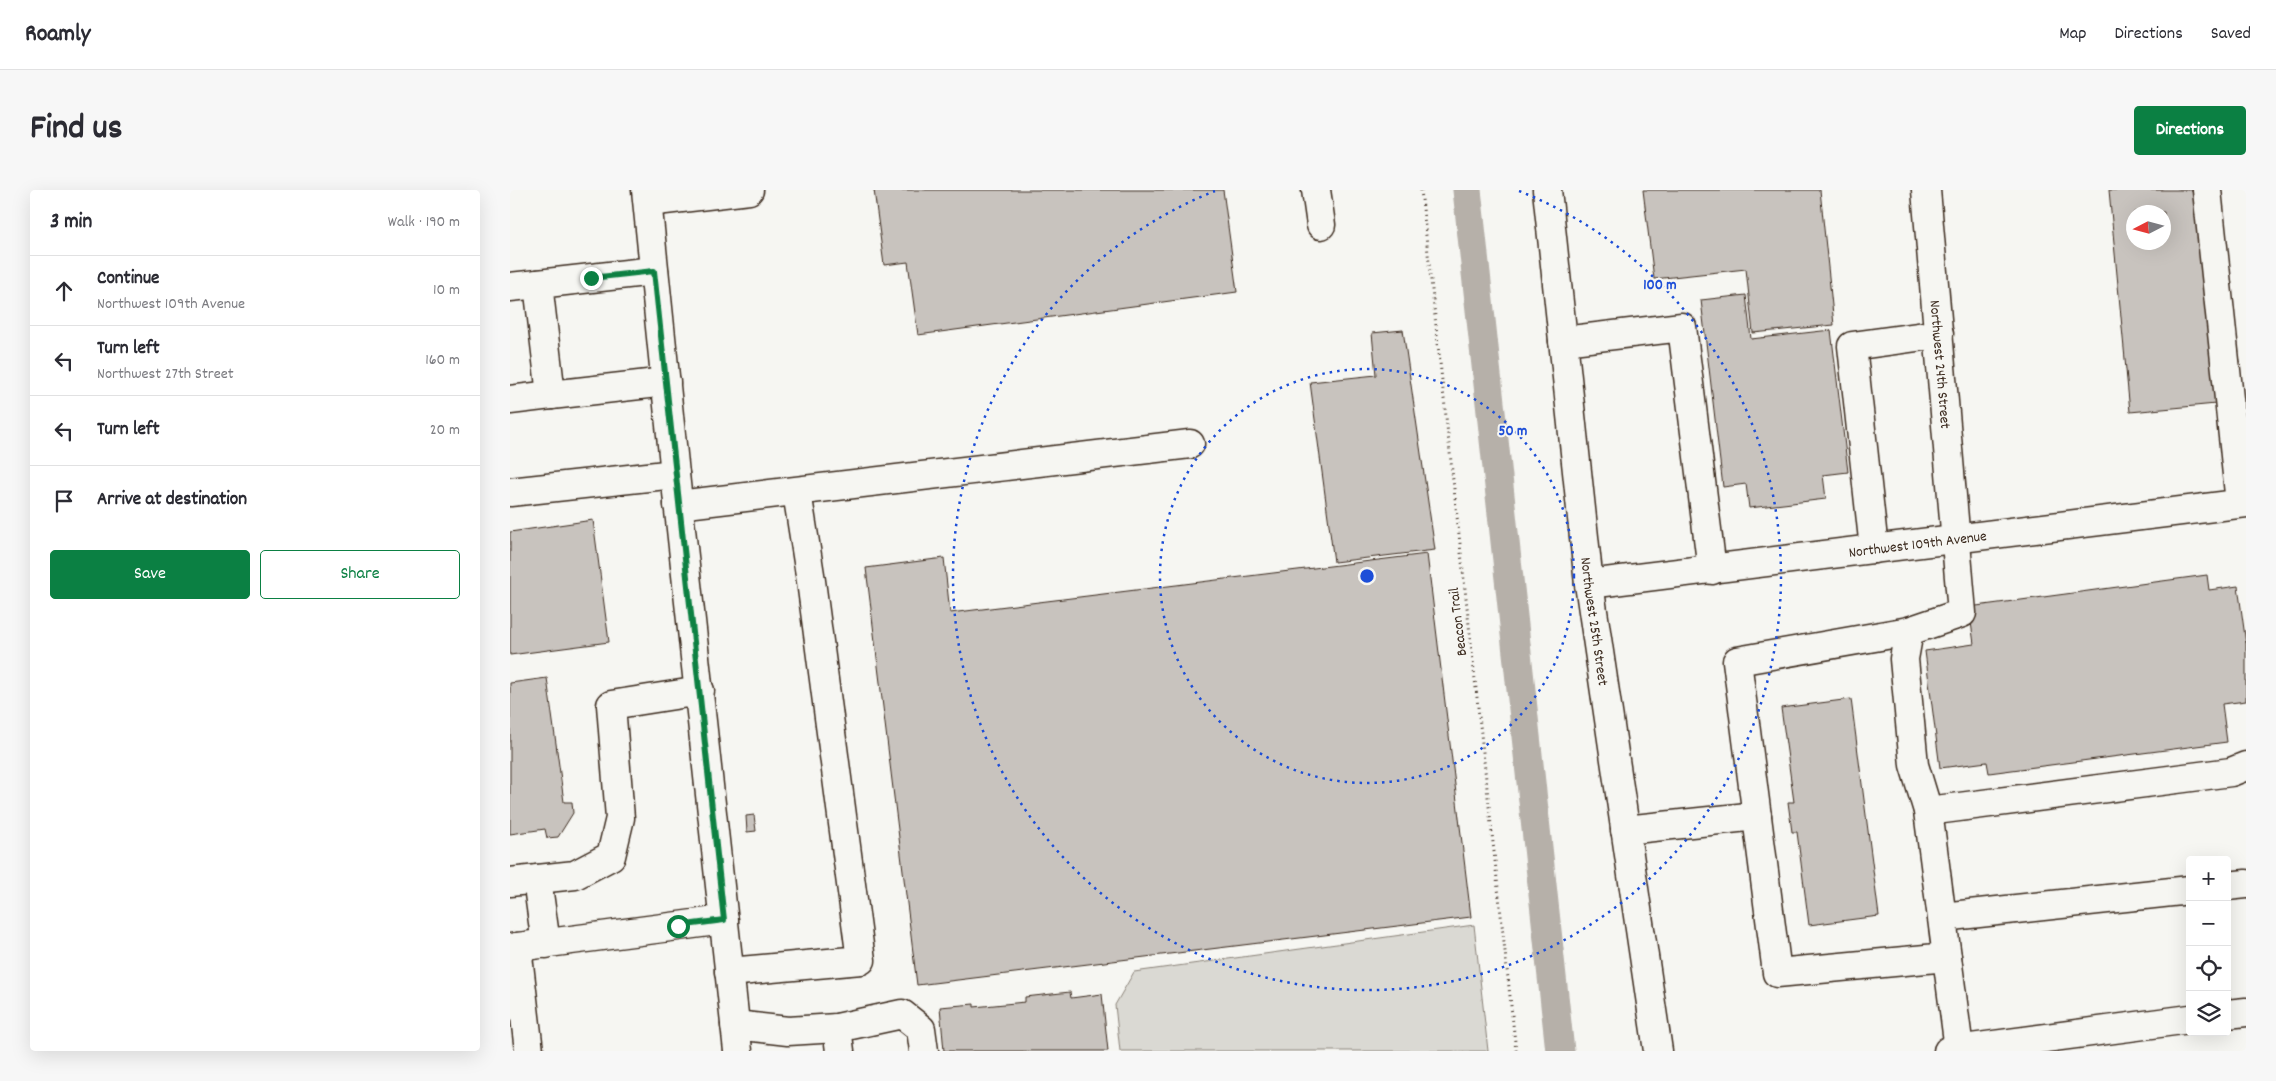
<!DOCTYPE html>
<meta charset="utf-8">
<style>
body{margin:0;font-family:Dekko,sans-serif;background:#f7f7f7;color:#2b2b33}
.controls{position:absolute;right:15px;bottom:15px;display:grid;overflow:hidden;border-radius:5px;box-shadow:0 5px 20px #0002}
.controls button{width:45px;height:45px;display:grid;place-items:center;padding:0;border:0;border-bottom:1px solid #e1e1e2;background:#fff;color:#2b2b33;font:25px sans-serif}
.compass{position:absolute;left:1616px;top:15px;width:45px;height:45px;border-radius:50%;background:#fff;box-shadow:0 5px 20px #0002;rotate:264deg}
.stop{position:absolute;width:15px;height:15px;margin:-11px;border:4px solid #0b8043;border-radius:50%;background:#fff}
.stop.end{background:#0b8043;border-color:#fff;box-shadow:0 1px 5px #0008}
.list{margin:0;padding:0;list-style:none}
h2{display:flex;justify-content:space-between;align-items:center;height:65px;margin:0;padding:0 20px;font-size:21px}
h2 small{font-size:16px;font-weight:400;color:#7c7c81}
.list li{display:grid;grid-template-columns:32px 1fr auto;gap:15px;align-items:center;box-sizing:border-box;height:70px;padding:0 20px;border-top:1px solid #e1e1e2}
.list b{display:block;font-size:19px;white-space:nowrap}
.list p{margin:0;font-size:16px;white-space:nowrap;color:#7c7c81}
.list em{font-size:16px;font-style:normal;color:#7c7c81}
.actions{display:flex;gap:10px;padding:15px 20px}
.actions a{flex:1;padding:11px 0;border:1px solid #0b8043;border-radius:5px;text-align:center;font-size:18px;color:#0b8043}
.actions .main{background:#0b8043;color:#fff}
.icon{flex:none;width:28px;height:28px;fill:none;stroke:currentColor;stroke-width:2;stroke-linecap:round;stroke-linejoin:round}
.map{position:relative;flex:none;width:1736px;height:861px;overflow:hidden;border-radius:5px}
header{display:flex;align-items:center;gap:30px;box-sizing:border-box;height:70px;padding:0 25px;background:#fff;border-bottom:1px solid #e1e1e2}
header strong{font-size:24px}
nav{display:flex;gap:28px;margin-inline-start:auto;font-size:18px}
.intro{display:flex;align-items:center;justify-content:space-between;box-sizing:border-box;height:120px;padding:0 30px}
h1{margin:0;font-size:35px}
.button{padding:12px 22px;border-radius:5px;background:#0b8043;color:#fff;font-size:18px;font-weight:700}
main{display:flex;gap:30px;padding:0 30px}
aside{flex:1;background:#fff;border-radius:5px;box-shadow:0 5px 20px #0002}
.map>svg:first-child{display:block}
.green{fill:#dad9d3;stroke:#8a8278}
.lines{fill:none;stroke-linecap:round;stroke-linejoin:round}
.canal{stroke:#b6b0a9;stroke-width:29}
.building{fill:#c8c3be;stroke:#3b2a1e;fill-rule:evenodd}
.minor-casing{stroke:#3b2a1e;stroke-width:31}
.major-casing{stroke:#3b2a1e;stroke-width:31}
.path{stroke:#3b2a1e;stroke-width:3;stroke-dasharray:1 4;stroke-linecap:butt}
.minor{stroke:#f6f6f2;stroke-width:28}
.major{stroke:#f6f6f2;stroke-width:28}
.route{stroke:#0b8043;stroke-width:6}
.ring{fill:none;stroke:#1d4ed8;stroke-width:2.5;stroke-dasharray:2.5 5}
.labels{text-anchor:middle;stroke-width:4;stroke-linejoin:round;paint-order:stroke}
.street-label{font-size:15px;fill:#3b2a1e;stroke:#f6f6f2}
.centre{fill:#1d4ed8;stroke:#f6f6f2;stroke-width:2.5}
.ring-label{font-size:15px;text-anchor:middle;font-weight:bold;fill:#1d4ed8;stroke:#f6f6f2;stroke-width:4;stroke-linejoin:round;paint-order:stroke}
</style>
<header>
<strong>Roamly</strong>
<nav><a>Map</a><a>Directions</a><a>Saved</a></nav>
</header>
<div class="intro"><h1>Find us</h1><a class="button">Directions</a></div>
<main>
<aside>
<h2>3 min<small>Walk · 190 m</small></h2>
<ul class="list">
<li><svg class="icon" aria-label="ahead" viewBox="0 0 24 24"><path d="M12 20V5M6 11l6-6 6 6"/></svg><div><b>Continue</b><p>Northwest 109th Avenue</p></div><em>10 m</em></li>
<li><svg class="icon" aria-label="left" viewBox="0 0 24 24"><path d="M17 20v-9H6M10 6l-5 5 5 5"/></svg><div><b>Turn left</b><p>Northwest 27th Street</p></div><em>160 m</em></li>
<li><svg class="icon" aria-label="left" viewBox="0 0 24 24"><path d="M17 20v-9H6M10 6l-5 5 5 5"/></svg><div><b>Turn left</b></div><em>20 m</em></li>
<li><svg class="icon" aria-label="arrive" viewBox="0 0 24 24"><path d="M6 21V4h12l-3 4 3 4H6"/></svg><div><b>Arrive at destination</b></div></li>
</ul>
<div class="actions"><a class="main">Save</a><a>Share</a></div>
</aside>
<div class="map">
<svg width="1736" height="861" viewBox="0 0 1736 861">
<rect width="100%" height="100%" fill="#f6f6f2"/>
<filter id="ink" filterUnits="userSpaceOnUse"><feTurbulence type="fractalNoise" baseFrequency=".02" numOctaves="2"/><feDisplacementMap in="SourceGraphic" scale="10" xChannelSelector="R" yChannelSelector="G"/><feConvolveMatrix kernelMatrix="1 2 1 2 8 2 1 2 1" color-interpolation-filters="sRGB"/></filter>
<g filter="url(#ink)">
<path class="green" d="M964,735L978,861H610L605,815L624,782Z"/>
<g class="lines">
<path class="canal" d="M957,0L1050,861"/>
</g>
<path class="building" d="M364,0H713L727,102L408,145L398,72L374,75Z
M1133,0H1310L1324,135L1243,143L1236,79L1144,89Z
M1599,0H1685L1706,214L1620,222ZM1624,22H1654V52H1624Z
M1236,105L1241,149L1321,140L1338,282L1313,285L1316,309L1239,318L1236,294L1213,297L1191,110Z
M893,140L925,360L824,372L800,192L866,185L862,143Z
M83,330L99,452L0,465V342Z
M917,364L961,727L407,795L356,378L434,368L440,423Z
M1697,385L1699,400L1728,396L1736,454V511L1712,514L1717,552L1479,583L1477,572L1430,578L1415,461L1464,454L1459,417Z
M37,488L54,612H62L63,623L48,647L37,648L35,639L0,644V493Z
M1341,509L1369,726L1299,735L1287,642H1282L1278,612H1284L1271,518Z
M244,625L246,641L237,642L236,626Z
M560,802L561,808L592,804L598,861H434L430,817L464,814V817L515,812V807Z"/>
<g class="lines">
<g class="minor-casing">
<g id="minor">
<path d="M136,0L165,284L228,861"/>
<path d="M806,0L811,35"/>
<path id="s1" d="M1416,0L1452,423L1399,441L1394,469L1404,575L1418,621L1449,859"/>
<path d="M1697,0L1730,313"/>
<path d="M138,12L239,0"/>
<path d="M144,81L28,94L41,205L156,192"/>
<path d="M0,97L28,94"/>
<path d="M1053,151L1172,137L1202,380"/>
<path d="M0,210L41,205"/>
<path d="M0,302L165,284"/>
<path d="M168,315L680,254"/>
<path d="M1364,359L1342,156L1429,144"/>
<path id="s2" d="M1079,394L1736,313"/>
<path d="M1399,441L1227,471L1267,783L1437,767"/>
<path d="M1418,621L1721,582L1736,576"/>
<path d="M1115,640L1247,626"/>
<path d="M27,689L36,754"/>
<path d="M0,692L65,685L101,666L110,628L101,515L190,501"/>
<path d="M1717,696L1736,694"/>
<path d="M1432,727L1680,700"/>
<path d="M7,757L19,861"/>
<path d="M0,758L214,730"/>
<path d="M219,782L351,770L301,391L287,302"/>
<path d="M1717,824L1736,822"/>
<path d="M225,835L278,841L327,838L392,824L411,839L414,861"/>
<path d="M327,838L330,861"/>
<path d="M1438,861L1680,829"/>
</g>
</g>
<g class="major-casing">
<g id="major">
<path id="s3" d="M1037,0L1079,394L1148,861"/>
</g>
</g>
<path class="path" d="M911,0L1006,861"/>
<use href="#minor" class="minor"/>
<use href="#major" class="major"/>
</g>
</g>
<g class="lines" filter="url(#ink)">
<path class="route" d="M81,88L144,81L214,730L168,736"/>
</g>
<g class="ring">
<circle cx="857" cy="386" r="207"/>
<path d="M1009 1A414 414 0 1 1 705 1"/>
</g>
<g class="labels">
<g class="street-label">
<text dy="5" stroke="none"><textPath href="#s1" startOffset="175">Northwest 24th Street</textPath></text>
<text dy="5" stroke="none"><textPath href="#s2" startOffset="331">Northwest 109th Avenue</textPath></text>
<text dy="5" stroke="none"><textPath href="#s3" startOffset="434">Northwest 25th Street</textPath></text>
<text transform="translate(947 432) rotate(-97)" y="5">Beacon Trail</text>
</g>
</g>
<circle cx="857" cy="386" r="8" class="centre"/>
<g class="ring-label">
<text x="1150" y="99">100 m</text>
<text x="1003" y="245">50 m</text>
</g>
</svg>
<div class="controls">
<button>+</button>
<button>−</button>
<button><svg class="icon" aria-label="locate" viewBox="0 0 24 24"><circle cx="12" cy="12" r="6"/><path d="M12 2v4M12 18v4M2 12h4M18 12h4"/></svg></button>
<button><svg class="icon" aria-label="layers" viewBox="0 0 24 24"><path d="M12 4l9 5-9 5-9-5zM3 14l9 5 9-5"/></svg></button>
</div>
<svg class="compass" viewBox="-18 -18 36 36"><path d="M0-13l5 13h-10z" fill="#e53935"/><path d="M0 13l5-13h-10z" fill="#7c7c81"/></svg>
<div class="stop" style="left:168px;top:736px"></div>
<div class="stop end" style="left:81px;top:88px"></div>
</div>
</main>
